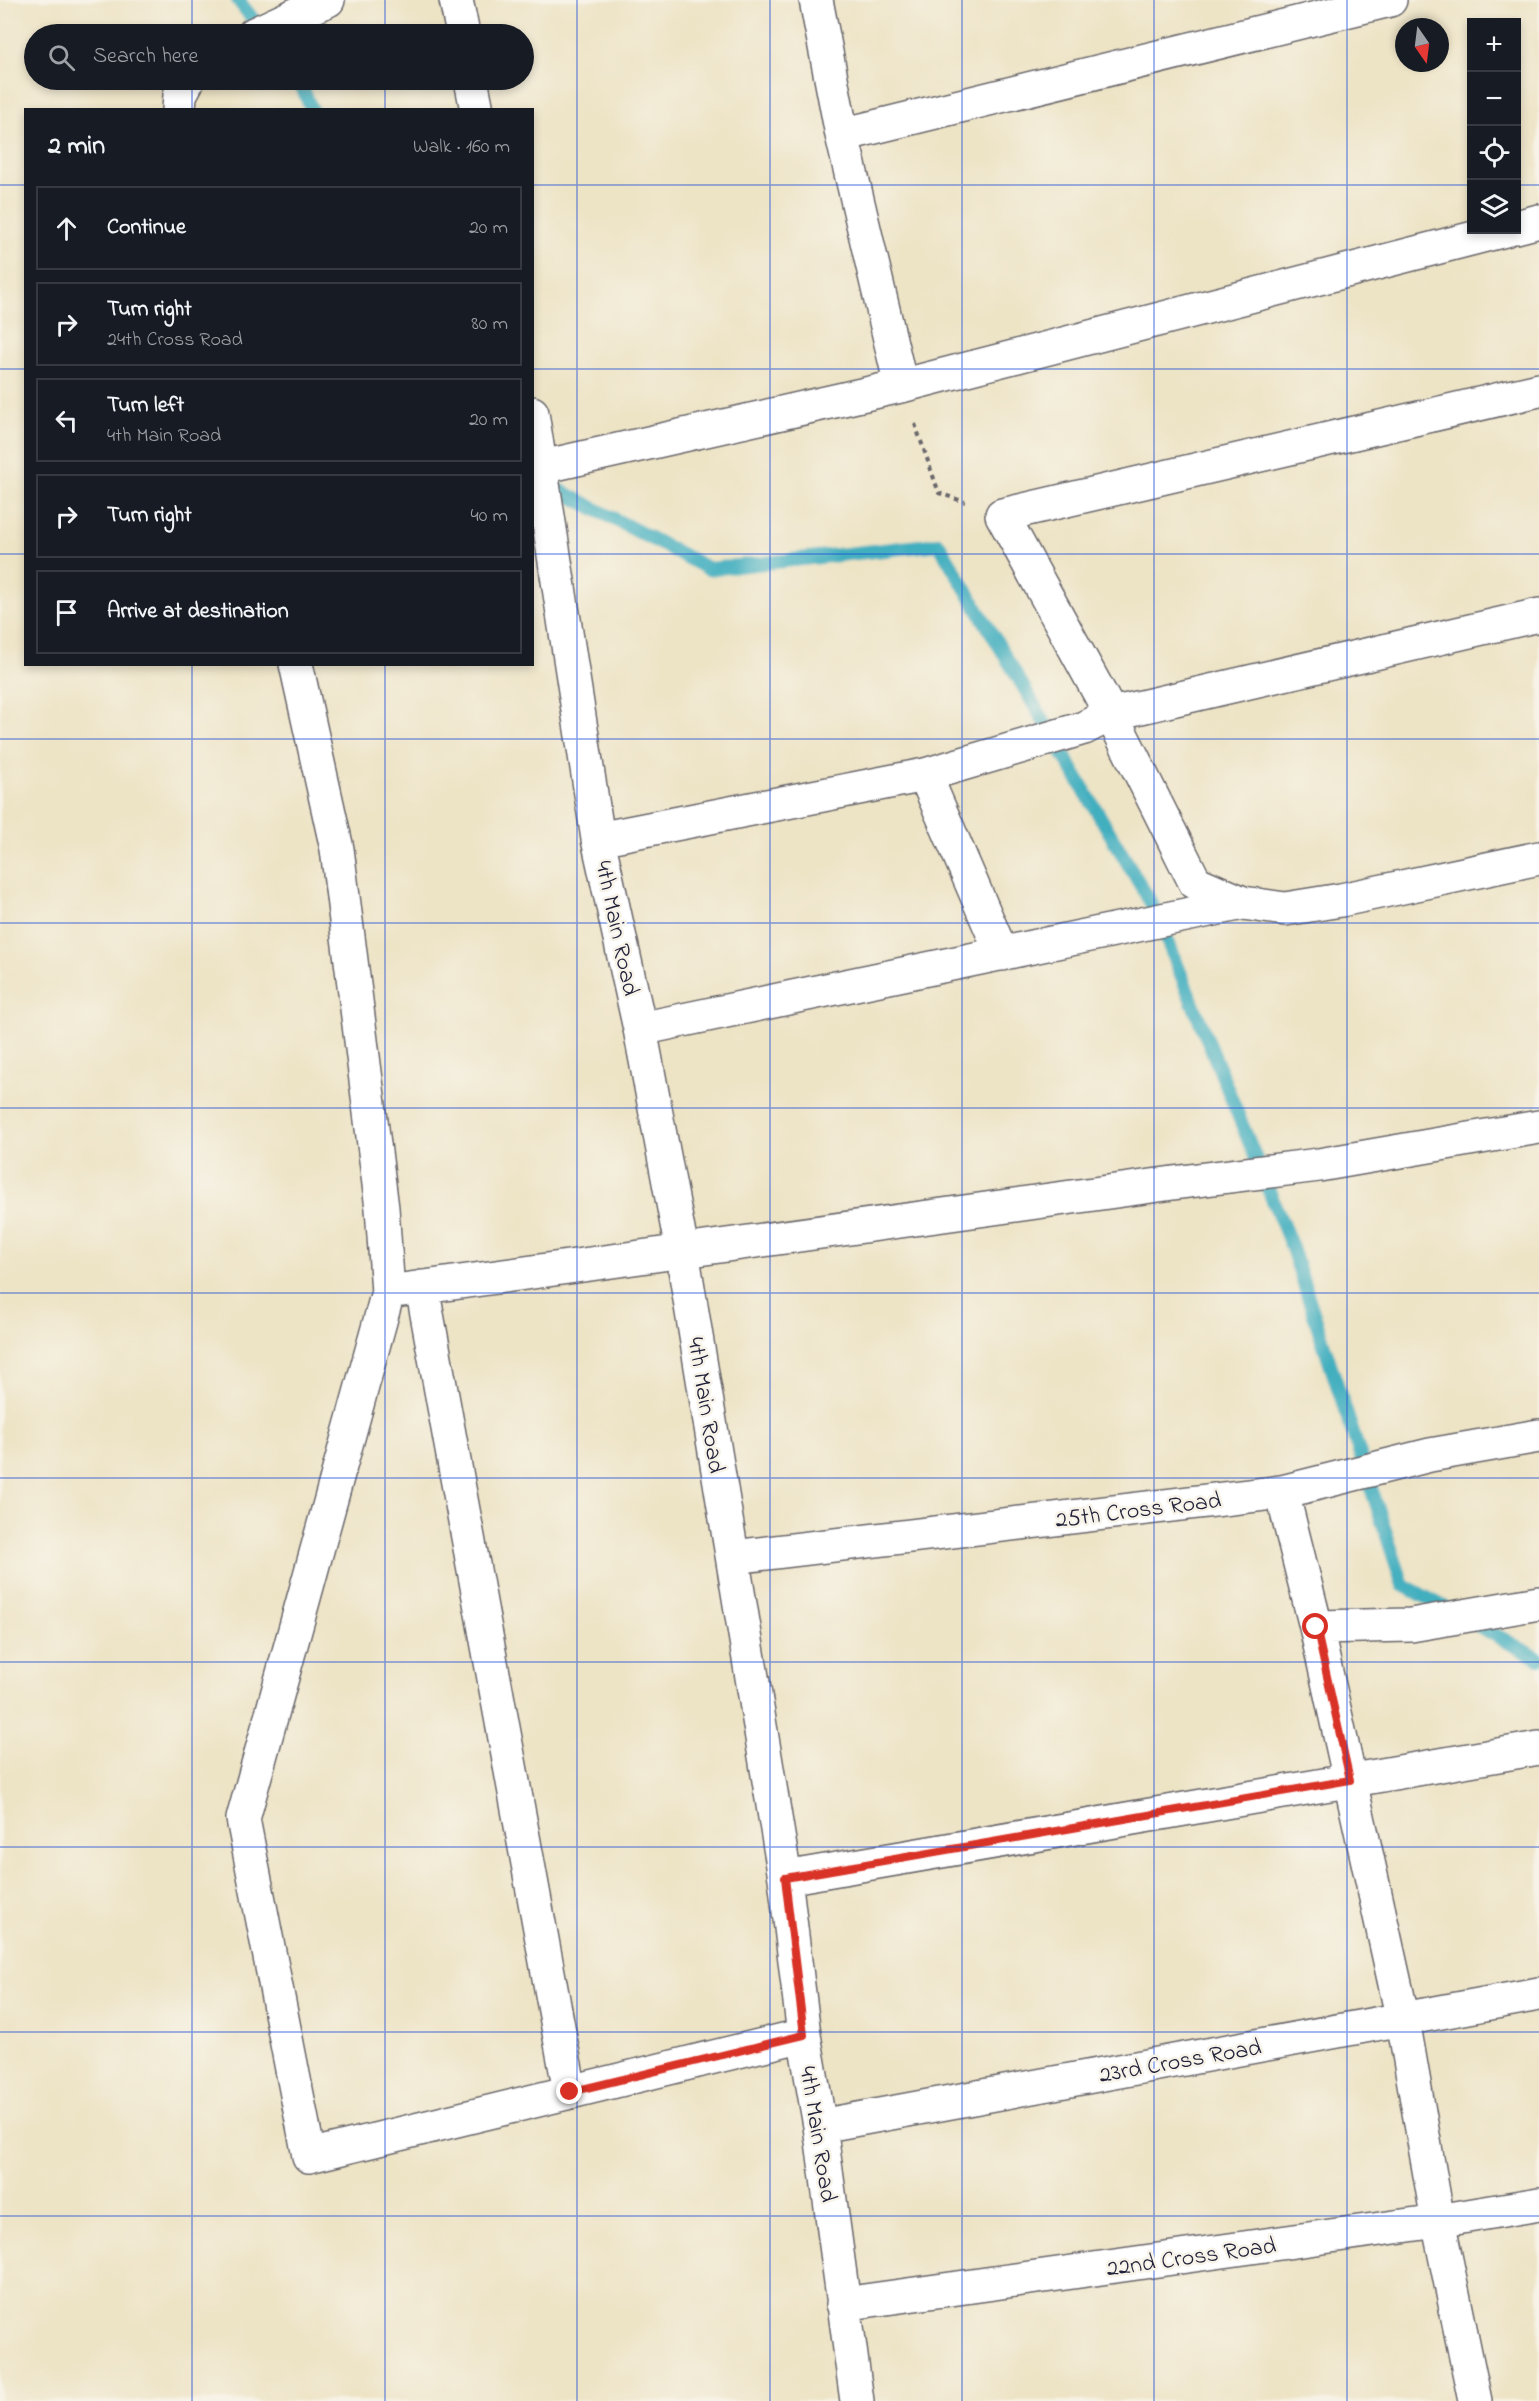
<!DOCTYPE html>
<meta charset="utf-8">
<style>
body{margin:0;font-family:"Indie Flower",sans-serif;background:#242831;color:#f1f3f6}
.controls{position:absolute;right:18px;top:18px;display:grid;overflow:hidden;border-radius:0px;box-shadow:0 3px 9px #0003}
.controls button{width:54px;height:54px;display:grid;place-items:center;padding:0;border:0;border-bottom:2px solid #363941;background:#171b24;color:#f1f3f6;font:30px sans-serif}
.compass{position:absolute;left:1395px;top:18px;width:54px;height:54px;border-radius:50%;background:#171b24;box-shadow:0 3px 9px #0003;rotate:166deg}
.stop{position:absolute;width:18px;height:18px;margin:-14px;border:4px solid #d93025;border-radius:50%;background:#fff}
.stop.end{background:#d93025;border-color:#fff;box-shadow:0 2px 6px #0008}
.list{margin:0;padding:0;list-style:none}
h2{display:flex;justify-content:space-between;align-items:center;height:78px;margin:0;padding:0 24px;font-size:26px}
h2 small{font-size:20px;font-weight:400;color:#9ea1a6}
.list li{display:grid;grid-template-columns:39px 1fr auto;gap:18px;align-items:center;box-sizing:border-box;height:84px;margin:0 12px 12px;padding:0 12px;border:2px solid #363941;border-radius:0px}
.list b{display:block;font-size:22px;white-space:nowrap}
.list p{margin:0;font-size:20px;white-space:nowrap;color:#9ea1a6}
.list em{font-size:20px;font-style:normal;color:#9ea1a6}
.icon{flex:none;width:33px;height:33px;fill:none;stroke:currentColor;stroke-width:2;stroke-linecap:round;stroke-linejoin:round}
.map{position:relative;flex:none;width:1539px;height:2401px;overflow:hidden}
.search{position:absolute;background:#171b24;box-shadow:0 3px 9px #0003;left:24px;top:24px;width:510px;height:66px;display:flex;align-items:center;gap:15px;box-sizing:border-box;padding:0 21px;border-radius:33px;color:#9ea1a6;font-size:22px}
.panel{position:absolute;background:#171b24;box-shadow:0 3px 9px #0003;left:24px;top:108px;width:510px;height:558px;border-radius:0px}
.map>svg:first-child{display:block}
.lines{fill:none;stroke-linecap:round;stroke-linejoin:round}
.stream{stroke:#42afbf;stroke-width:14}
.minor-casing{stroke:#69666b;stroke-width:36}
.path{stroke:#69666b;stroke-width:4;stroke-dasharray:4.5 4.5;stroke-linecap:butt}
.minor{stroke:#fff;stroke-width:33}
.route{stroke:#d93025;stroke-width:8}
.grid{fill:none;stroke:#1d4ed8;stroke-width:1.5;stroke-opacity:0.55}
.labels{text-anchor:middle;stroke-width:5;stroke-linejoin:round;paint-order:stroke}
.street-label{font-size:24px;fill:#22223b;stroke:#f7f3e8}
</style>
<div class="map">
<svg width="1539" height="2401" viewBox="0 0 1539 2401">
<rect width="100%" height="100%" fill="#f7f3e8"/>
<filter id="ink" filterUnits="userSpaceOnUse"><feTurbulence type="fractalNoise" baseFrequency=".0167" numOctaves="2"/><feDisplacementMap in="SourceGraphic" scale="12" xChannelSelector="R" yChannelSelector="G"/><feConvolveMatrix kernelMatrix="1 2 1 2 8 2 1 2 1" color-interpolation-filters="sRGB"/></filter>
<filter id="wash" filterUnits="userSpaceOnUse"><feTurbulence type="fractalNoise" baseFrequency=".008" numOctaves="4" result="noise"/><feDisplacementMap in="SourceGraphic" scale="24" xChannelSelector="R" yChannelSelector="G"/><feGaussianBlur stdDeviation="1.35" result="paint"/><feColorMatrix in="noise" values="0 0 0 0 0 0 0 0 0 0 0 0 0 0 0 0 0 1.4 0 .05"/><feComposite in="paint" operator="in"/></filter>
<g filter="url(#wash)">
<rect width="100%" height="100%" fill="#ede3c5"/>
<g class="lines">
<path class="stream" d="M238,0L262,31
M299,80L312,110
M544,482L709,569L939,544L1154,908L1291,1245L1403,1585L1453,1612
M1470,1621L1539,1659"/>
</g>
</g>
<g filter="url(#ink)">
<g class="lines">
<g class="minor-casing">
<path id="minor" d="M456,0L463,34
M816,0L842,135L901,386
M254,34L328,0
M471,80L477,110
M179,110L180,95L188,80
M842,135L1390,0
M1516,227L1539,221
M1539,390L1002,515L1111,714L1195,882L1243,903L1285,909L1341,900L1539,858
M532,413L598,839L640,1029L682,1251L785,1878L804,2035L820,2126L857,2401
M542,467L901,386L1505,230
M296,664L337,849L382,1208L388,1292L243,1819L309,2156L804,2035
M925,775L1002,954
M598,839L925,775L1084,728L1111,714L1539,615
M640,1029L1243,903
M422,1287L570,2092
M388,1292L1173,1183L1319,1165L1539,1127
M1282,1492L1316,1627L1403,2020L1438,2221L1475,2401
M733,1557L1282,1492L1430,1455L1539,1436
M1316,1627L1411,1625L1539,1603
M785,1878L1539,1748
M820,2126L1539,1994
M843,2304L1438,2221L1539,2204"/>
</g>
<path class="path" d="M915,424L939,493L965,502"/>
<use href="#minor" class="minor"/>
</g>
</g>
<g class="lines" filter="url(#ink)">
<path class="route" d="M570,2092L804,2035L785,1878L1350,1780L1316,1627"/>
</g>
<path class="grid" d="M192,0V34M385,0V34M577,0V2401M770,0V2401M962,0V2401M1154,0V2401M1347,0V2401M192,80V110M385,80V110M0,185H26M532,185H1472M1516,185H1539M0,369H26M532,369H1539M0,554H26M532,554H1539M192,664V2401M385,664V2401M0,739H1539M0,923H1539M0,1108H1539M0,1293H1539M0,1478H1539M0,1662H1539M0,1847H1539M0,2032H1539M0,2216H1539"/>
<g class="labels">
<g class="street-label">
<text transform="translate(618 928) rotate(78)" y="8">4th Main Road</text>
<text transform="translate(707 1405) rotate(81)" y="8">4th Main Road</text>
<text transform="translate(1138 1509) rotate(-7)" y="8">25th Cross Road</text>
<text transform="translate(1180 2060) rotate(-10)" y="8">23rd Cross Road</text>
<text transform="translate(819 2134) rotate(81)" y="8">4th Main Road</text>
<text transform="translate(1191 2256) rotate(-8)" y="8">22nd Cross Road</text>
</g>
</g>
</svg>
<div class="controls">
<button>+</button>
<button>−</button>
<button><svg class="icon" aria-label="locate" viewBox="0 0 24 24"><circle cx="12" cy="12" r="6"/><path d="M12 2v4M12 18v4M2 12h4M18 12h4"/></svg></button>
<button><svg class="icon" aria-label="layers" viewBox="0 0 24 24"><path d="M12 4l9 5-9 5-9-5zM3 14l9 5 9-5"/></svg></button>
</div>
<svg class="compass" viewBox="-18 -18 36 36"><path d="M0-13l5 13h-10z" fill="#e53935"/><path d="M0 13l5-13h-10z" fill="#9ea1a6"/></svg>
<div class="stop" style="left:1316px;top:1627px"></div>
<div class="stop end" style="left:570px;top:2092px"></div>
<div class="search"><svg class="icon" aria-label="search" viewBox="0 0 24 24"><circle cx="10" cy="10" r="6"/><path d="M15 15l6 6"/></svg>Search here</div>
<section class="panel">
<h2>2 min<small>Walk · 160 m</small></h2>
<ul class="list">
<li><svg class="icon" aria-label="ahead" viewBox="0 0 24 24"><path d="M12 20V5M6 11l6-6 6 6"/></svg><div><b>Continue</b></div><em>20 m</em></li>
<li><svg class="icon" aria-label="right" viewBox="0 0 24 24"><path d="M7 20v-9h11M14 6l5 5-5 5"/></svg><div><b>Turn right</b><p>24th Cross Road</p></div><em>80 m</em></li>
<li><svg class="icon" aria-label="left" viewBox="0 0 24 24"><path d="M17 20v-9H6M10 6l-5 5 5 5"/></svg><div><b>Turn left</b><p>4th Main Road</p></div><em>20 m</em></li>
<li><svg class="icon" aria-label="right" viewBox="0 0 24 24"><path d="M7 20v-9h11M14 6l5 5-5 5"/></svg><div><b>Turn right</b></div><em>40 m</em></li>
<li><svg class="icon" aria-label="arrive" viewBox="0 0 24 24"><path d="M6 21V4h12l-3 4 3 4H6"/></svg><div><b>Arrive at destination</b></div></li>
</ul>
</section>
</div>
